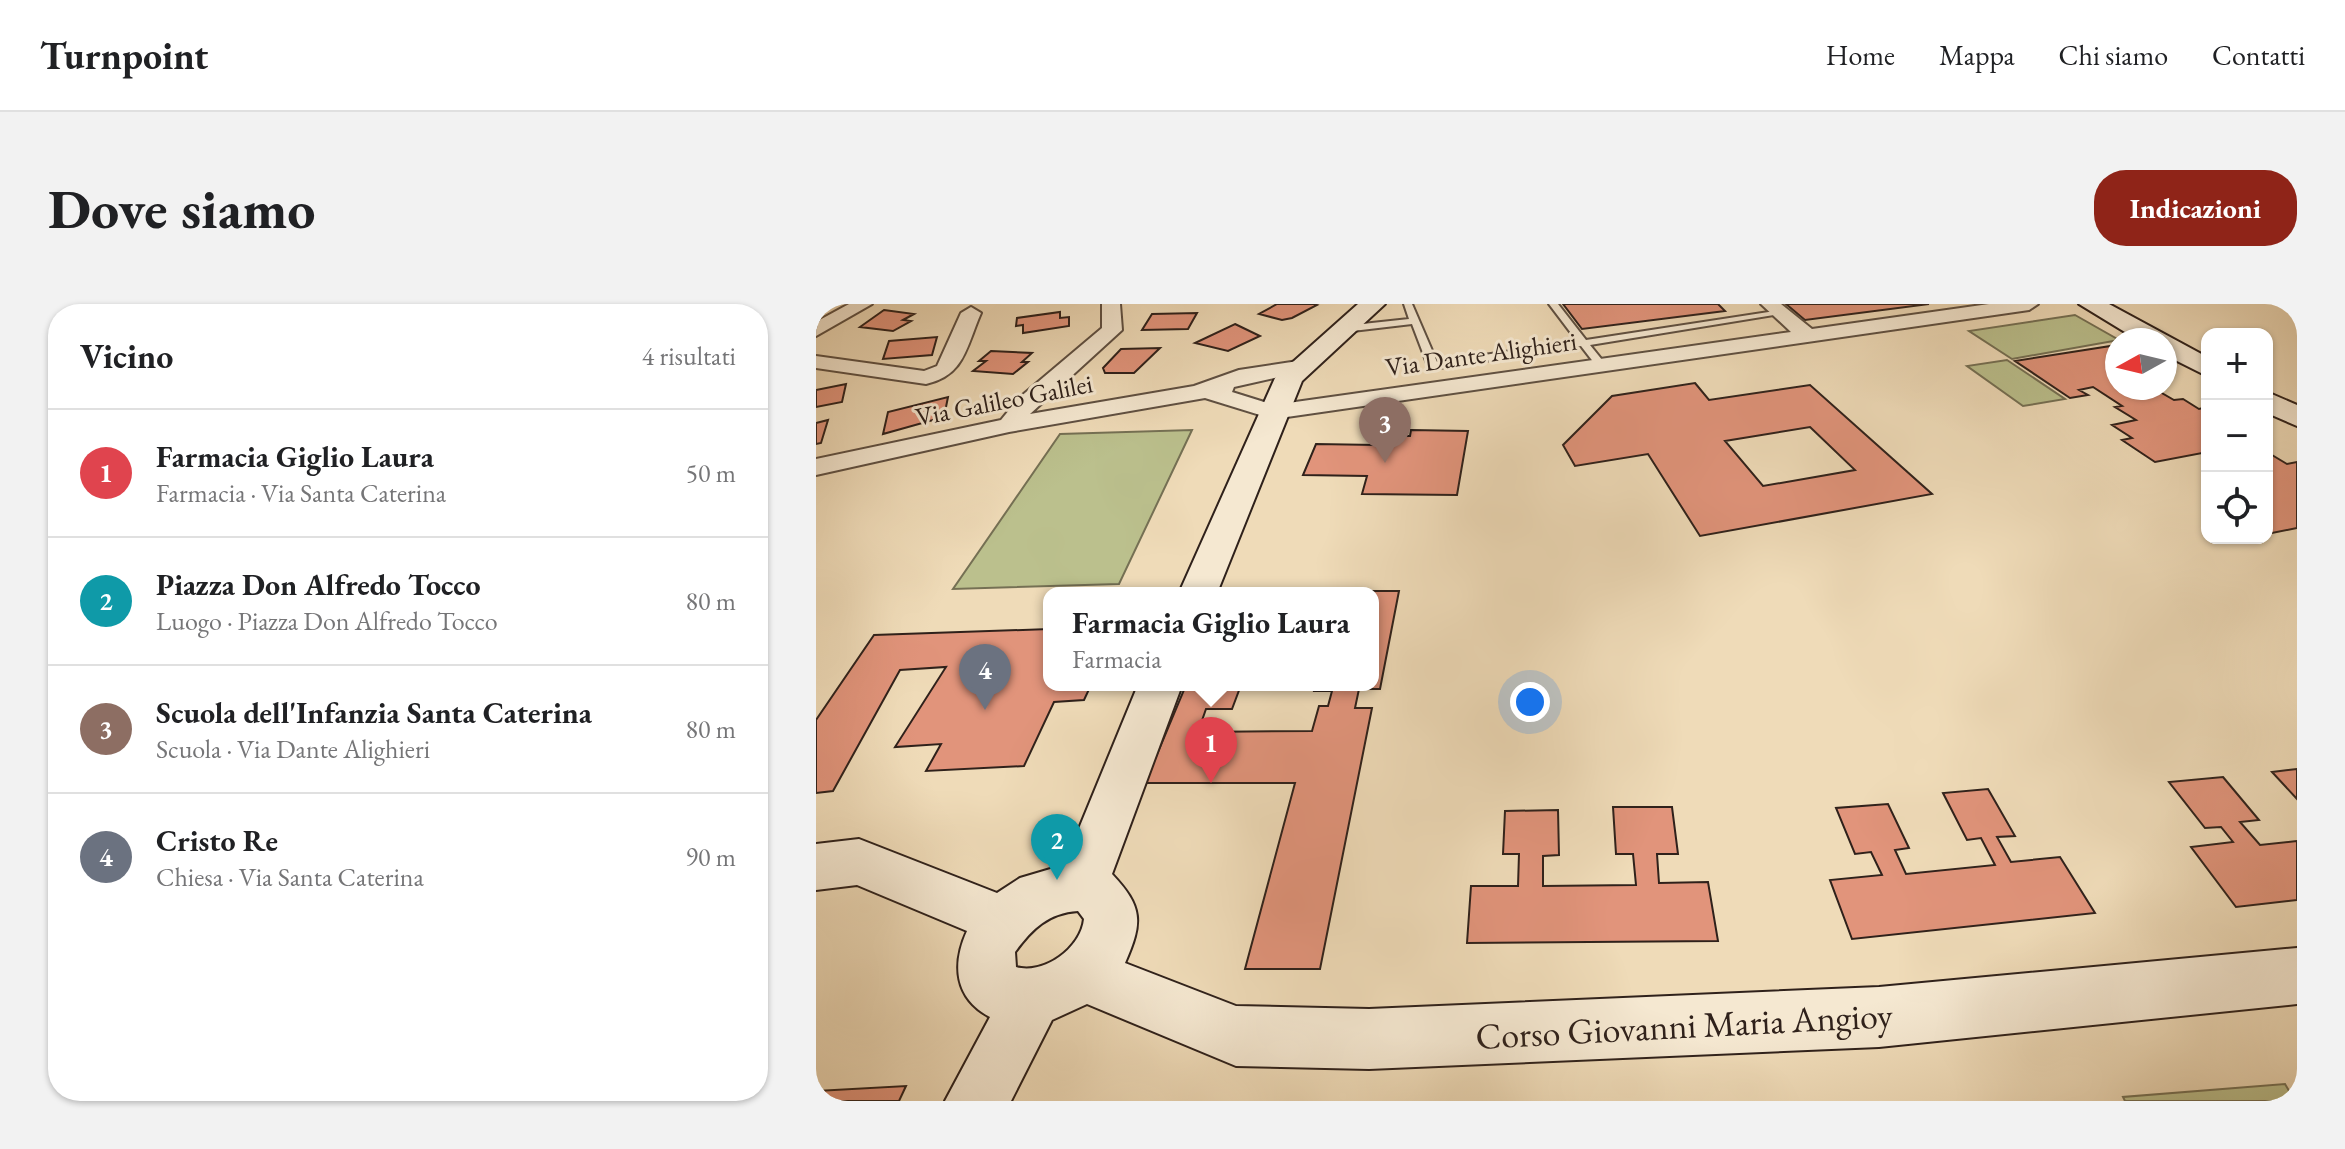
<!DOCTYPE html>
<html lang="it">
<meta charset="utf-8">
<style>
body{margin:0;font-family:"EB Garamond",serif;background:#f2f2f2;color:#202124}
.controls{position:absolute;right:24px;top:24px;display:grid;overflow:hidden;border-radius:16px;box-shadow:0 2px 6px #0004}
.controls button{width:72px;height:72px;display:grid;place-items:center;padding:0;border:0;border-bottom:2px solid #e0e0e0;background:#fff;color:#202124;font:40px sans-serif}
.compass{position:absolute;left:1289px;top:24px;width:72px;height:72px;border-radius:50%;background:#fff;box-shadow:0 2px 6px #0004;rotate:262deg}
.you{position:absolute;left:714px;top:398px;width:28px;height:28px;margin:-20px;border:6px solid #fff;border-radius:50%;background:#1a73e8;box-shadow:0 0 0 12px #1a73e833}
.badge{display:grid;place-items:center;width:52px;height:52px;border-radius:50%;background:#8f2418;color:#fff;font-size:26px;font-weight:700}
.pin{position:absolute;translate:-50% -66px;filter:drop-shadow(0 2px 4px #0008)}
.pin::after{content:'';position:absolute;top:42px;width:28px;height:24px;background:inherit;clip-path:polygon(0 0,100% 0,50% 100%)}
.popup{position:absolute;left:227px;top:283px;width:336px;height:104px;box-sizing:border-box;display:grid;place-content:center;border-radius:16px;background:#fff;filter:drop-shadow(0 2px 6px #0005);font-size:26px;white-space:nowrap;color:#757577}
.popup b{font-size:30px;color:#202124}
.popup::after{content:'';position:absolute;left:50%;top:100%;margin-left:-16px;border:16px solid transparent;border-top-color:#fff}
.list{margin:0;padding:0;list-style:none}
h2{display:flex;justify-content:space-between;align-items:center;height:104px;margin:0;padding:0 32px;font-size:34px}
h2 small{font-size:26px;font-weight:400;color:#757577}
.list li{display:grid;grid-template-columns:52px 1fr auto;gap:24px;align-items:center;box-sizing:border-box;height:128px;padding:0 32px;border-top:2px solid #e0e0e0}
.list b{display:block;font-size:30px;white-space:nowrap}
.list p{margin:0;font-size:26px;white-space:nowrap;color:#757577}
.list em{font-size:26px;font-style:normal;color:#757577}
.icon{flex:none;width:44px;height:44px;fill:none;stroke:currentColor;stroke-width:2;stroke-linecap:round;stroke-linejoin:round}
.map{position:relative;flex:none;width:1481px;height:797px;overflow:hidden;border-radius:32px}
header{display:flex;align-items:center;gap:48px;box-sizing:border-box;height:112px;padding:0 40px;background:#fff;border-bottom:2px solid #e0e0e0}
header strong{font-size:38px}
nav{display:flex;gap:44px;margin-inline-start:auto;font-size:28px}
.intro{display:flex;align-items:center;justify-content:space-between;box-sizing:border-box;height:192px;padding:0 48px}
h1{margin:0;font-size:56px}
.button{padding:20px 36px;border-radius:32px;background:#8f2418;color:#fff;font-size:28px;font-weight:700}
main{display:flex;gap:48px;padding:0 48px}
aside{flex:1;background:#fff;border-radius:32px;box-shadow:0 2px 6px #0004}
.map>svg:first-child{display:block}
.green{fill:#bbc08d;stroke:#757054;stroke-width:2}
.building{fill:#e1947b;stroke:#2f211b;stroke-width:2;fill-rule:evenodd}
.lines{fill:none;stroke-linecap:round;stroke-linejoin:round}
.lane-casing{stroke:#5f5042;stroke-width:4}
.street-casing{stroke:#5f5042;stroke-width:4}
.secondary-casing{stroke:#2f211b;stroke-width:4}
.lane{fill:#f5e8d1;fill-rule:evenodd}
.street{fill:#f5e8d1;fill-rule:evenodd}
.secondary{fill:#f5e8d1;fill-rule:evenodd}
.labels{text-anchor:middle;stroke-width:6;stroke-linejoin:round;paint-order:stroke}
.far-street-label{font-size:26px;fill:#2f211b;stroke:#f5e8d1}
.near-street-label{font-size:36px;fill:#2f211b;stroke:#f5e8d1}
</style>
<header>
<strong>Turnpoint</strong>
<nav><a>Home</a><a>Mappa</a><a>Chi siamo</a><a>Contatti</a></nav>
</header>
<div class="intro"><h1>Dove siamo</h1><a class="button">Indicazioni</a></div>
<main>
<aside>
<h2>Vicino<small>4 risultati</small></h2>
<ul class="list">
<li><span class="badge" style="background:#e0444e">1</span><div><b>Farmacia Giglio Laura</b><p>Farmacia · Via Santa Caterina</p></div><em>50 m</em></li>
<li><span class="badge" style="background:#0f9aa8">2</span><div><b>Piazza Don Alfredo Tocco</b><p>Luogo · Piazza Don Alfredo Tocco</p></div><em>80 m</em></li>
<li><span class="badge" style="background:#8d6e63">3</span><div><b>Scuola dell'Infanzia Santa Caterina</b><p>Scuola · Via Dante Alighieri</p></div><em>80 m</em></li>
<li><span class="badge" style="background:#6b7280">4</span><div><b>Cristo Re</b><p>Chiesa · Via Santa Caterina</p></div><em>90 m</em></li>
</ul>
</aside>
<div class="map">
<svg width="1481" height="797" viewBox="0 0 1481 797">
<rect width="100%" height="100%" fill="#efdbb8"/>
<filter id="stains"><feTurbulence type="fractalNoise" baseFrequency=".0025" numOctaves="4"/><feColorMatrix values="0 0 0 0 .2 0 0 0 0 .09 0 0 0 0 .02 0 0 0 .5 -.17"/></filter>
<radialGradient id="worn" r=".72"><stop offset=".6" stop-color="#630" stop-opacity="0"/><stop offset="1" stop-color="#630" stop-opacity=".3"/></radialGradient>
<path class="green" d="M1259,11L1303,36L1196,55L1153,27Z
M1191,56L1249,95L1207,102L1151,62Z
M376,126L303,280L137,285L244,130Z
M1469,780L1479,797H1309L1307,793Z"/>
<path class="building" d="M461,0H498L501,1L476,14L466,16L443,10Z
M747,0H902L909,7L766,25Z
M970,0H1113L989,16Z
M68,6L98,10L87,16L95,17L77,27L44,23Z
M244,8V14L253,13V22L207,29V21L200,22L201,14Z
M381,9L372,25L326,26L336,10Z
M419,20L444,32L412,47L379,39Z
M121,33L116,51L67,55L73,37Z
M1301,41V84H1337L1358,96L1367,95L1383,105L1391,103V152L1386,149L1339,158L1306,136L1316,134L1296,121L1320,116L1299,103L1306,102L1277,83L1263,86L1272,91L1254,94L1199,57Z
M344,44L318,69H289L287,64L305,45Z
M175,47L216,49L206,58H212L197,70L157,67L170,57H163Z
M879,79L893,96L994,81L1116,190L884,232L832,150L759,162L747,141L796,92ZM994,123L1039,166L947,182L909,137Z
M30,80L26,98L0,103V86Z
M132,93L128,113L67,130L72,108Z
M12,116L5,139L0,140V119Z
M595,126L652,127L641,191L546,190L551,172L487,171L500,140L561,141L564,132H594Z
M1451,148L1471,160L1481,158V224L1456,229L1451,226Z
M525,287H583L564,385H543L539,404H556L504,665H429L479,479H329L370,381H425L416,405H390L382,428L496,427L503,402H512L516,387H498L499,381H557V289Z
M233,325V381H275L268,396L238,398L208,462L110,467L125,440L79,443L130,363L84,366L17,487L0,489V416L58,331Z
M1481,465V495L1456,468Z
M1407,473L1443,516L1424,518L1444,541L1481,537V596L1420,603L1375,543L1417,538L1405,523L1389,524L1353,478Z
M1172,485L1199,532L1181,533L1195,558L1244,553L1279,609L1036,635L1014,576L1066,571L1055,548L1039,550L1020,504L1072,500L1093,544L1079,546L1090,570L1179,561L1165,534L1151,536L1127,489Z
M797,503H856L862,550H841L843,579L892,578L902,637L651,639L655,582H702L703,550H687L689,507L742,506L743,551L727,552V582L820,581L817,550H800Z
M90,782L83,797H0V787Z"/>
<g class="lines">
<g class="lane-casing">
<path id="lane" d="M588,0H596L621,58L761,37L733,0H742L770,36L965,6L970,9L774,41L791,62L786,65L782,64L765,42L617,65L612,62L596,20L528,28L523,25L528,22L593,15Z"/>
</g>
<g class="street-casing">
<path id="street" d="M33,0H56L0,32V18Z
M286,0H304L306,26L214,110L378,82L423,66L482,57L489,59L493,63L489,67L418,83L416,88L458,101L975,28L945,0H965L996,25L1173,0H1222L1213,6L457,115L389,94L193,128L0,171V155L185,116L203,94L286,24Z
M155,3L165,9C150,43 149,71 110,80L0,64V52L108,67L121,62L145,9Z"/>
</g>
<g class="secondary-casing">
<path id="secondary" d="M542,0H569L486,77L401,289H363L459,74Z
M1263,0H1293L1391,53V72L1349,51V36H1322Z
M1451,88L1481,101V122L1451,109Z
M322,381H366L296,570C327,603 327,618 309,659L420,702L553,705L1063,683L1481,644V700L1063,743L553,765L420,762L271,700L236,716L195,797H129L174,713C138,694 136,660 151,627L41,581L0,586V540L43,535L181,589L204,574L248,561ZM262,607L268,615C265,644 228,671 200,663L199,648C216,625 232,609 262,607Z"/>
</g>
<use href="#lane" class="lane"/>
<use href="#street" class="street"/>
<use href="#secondary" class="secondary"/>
</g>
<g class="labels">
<g class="far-street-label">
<text transform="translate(665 50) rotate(-8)" y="9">Via Dante Alighieri</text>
<text transform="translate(188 96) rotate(-11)" y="9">Via Galileo Galilei</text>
</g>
<g class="near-street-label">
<text transform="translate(868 721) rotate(-3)" y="13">Corso Giovanni Maria Angioy</text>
</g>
</g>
<rect width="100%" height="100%" filter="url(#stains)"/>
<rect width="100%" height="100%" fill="url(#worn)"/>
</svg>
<div class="controls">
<button>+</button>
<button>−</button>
<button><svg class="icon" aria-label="locate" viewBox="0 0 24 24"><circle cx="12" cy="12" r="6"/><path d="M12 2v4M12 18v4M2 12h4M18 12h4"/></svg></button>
</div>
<svg class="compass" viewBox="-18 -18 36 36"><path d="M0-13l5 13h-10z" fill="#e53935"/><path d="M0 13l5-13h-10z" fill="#757577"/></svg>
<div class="you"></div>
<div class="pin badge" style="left:395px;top:479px;background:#e0444e">1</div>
<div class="popup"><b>Farmacia Giglio Laura</b>Farmacia</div>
<div class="pin badge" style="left:241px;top:576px;background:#0f9aa8">2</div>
<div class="pin badge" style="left:569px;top:159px;background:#8d6e63">3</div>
<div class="pin badge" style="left:169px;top:406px;background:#6b7280">4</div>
</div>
</main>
